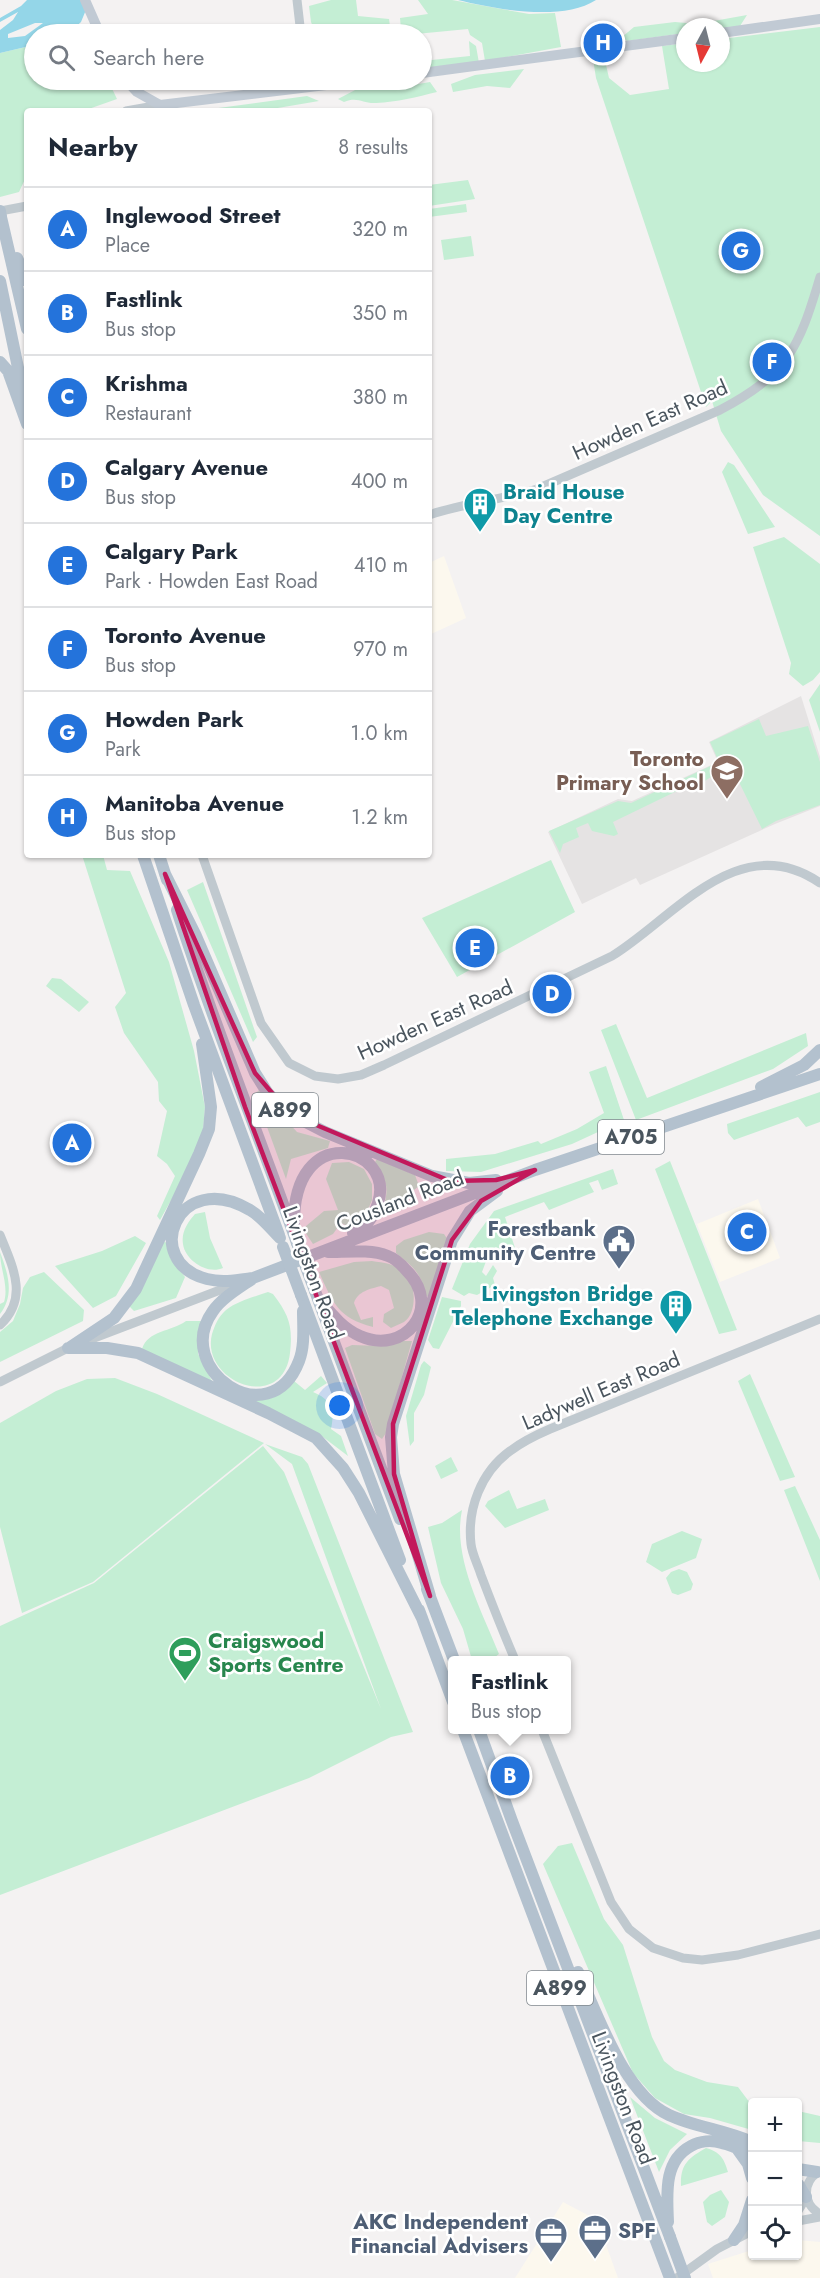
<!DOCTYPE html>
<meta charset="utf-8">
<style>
body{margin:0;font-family:Jost,sans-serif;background:#f2f2f3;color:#1f2937}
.controls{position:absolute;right:18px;bottom:18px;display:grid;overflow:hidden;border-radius:6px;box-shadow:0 2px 4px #0004}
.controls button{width:54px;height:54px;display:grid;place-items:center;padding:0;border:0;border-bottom:2px solid #e0e1e3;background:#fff;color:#1f2937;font:30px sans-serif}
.compass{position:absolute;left:676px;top:18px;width:54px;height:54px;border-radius:50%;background:#fff;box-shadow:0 2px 4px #0004;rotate:187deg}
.you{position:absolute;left:340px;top:1406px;width:21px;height:21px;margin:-15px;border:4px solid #fff;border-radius:50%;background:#1a73e8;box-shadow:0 0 0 9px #1a73e833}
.badge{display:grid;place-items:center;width:39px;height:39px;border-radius:50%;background:#2473db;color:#fff;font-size:20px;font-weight:700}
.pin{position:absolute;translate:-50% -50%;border:3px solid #fff;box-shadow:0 2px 6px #0006}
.popup{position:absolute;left:448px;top:1656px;width:123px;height:78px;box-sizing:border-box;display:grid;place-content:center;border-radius:6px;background:#fff;filter:drop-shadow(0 2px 4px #0005);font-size:20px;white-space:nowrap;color:#747a83}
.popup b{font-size:22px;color:#1f2937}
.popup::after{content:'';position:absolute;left:50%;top:100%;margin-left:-12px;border:12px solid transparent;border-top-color:#fff}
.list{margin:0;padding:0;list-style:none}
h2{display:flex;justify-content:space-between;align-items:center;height:78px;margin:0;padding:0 24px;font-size:26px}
h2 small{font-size:20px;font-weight:400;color:#747a83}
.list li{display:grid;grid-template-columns:39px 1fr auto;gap:18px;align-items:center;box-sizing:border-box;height:84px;padding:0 24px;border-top:2px solid #e0e1e3}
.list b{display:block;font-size:22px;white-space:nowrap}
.list p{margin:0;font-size:20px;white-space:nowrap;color:#747a83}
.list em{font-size:20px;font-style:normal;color:#747a83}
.icon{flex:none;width:33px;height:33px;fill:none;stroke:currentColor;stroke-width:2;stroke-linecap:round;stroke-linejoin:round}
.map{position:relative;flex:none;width:820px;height:2278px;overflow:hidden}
.search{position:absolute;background:#fff;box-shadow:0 2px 4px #0004;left:24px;top:24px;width:408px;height:66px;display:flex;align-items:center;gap:15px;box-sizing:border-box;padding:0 21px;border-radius:33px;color:#747a83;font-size:22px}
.panel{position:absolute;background:#fff;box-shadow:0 2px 4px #0004;left:24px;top:108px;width:408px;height:750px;border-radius:6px}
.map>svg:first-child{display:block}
.commercial{fill:#fcf8ee}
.education{fill:#e5e3e3}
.green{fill:#c4eed4}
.water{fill:#94d6e8;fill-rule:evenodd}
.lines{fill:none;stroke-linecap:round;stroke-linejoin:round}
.tertiary{stroke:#c0c9cf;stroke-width:9}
.secondary{stroke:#c1cad4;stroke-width:10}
.primary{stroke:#b3c1ce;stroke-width:12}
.primary-bridge{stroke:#b3c1ce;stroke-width:12}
.marked{fill:#c2185b;fill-opacity:0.2;stroke:#c2185b;stroke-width:4.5;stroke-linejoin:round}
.labels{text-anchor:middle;stroke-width:5;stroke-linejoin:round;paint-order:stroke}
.shield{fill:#fff;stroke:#80888e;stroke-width:1.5}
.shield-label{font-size:20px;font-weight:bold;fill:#4a555e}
.street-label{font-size:21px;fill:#4a555e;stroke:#fff}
.culture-label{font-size:21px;font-weight:bold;fill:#0d838f;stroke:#fff;text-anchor:start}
.education-label{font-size:21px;font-weight:bold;fill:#785e54;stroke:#fff;text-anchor:end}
.service-label{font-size:21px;font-weight:bold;fill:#4e5e75;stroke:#fff;text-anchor:end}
.leisure-label{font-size:21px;font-weight:bold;fill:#27864d;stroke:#fff;text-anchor:start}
</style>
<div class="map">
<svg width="820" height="2278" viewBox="0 0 820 2278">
<rect width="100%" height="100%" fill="#f4f2f2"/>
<path class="commercial" d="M444,556L466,618L429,635V563Z
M758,1199L780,1258L720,1282L697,1224Z
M563,2202L597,2220L618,2278H515Z
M798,2240L820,2242V2278H713L708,2264L752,2250V2256H798Z"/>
<path class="education" d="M801,696L820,757V806L775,824L640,885L636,878L582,904L548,832L618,799L632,801L718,762L709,742Z"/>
<path class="green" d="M331,0H356L358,16L389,19L391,34H316L311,22L309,6Z
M418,0H452L529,14L555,13L561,47L485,61L482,43L470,35L468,29L416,34H409L401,29L400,18L428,14Z
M747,15L740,26L721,29V27H685V33L627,41L622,37L634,27L675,22L697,24Z
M820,27V536L763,495L721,431L712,401L706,407L596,78L593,59L604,56L609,78L630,95L669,89L662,46L685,43V63H721V39Z
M469,41L476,46L479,63L422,69V61L470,56Z
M34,45V80H108L117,99L83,111H27V175L19,192L0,197V53Z
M524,69L510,88L487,86L453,92L451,84L475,75Z
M430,82L437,92C417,97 397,102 376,103C363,104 358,96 344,102L338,99L357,89H390Z
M307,96L319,101L260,111H196Z
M468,180L475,199L429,206V185Z
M466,204L467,212L429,217V209Z
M471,236L474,256L444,260L441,240Z
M728,462L734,465L775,527L748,534L722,472Z
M784,537L820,564V672L813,680L803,686L789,674L791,663L753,547Z
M820,684V732L809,700Z
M759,719L766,736L808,726L820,762V805L776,821L762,829L739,782L711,777L692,789L683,788L613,822L618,834L614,836L592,831L588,823L576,828L579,837L563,844L560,853L549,831L618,801L631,803L719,762L710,742Z
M82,855H103L107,870L130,871L169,962L194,1051L205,1107L203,1131L193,1161L160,1220L157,1216L175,1176L167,1164L157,1156L167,1111L159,1101L158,1082L124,1033L115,1007L126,993Z
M551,860L575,912L457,977L422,918Z
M203,882L257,1037L253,1042L187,890Z
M52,978L61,979L89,1002L79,1012L46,986Z
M616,1024L647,1098L806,1033L808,1046L773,1069L636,1120L601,1030Z
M606,1066L624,1120L572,1144L481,1172L446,1171V1159L495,1154L538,1141L541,1144L577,1129L604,1113L589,1072Z
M259,1090L297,1132L330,1141L328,1148L291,1159L286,1179L255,1094Z
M820,1092V1122L806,1127L798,1117L734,1140L728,1133L727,1124Z
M377,1159L415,1175L419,1186L389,1210L383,1208C390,1187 386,1180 375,1162Z
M670,1161L737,1330L719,1334L655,1169Z
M349,1162L364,1169L372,1184V1200L365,1217L354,1229L341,1223L333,1234L313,1244L305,1232L306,1226L324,1211L338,1210L326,1179L332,1163Z
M613,1169L618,1184L602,1190L598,1180L589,1183L594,1192L549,1210L544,1202L505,1217L516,1251L503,1254L496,1247L488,1256L482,1272L486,1276L493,1265L497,1271L493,1278L495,1285L477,1295L469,1293L464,1296L452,1289L470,1244L494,1211Z
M205,1212L210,1238L223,1268C207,1275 185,1260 183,1244C181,1232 188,1222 195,1214Z
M429,1232L444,1234L448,1240L430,1297L425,1296C422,1273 413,1267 396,1253V1246L404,1240Z
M135,1236L146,1243L116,1296L93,1308L55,1266L102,1251Z
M164,1242L169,1243L170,1258L185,1277L176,1298L134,1311L129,1306Z
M0,1252C8,1274 15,1294 0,1314V1304L4,1302C9,1286 0,1269 0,1252Z
M372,1261C385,1263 398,1264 407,1275C416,1286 417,1313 404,1322C400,1324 395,1326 391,1328L383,1322L384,1314L394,1308L389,1290L381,1286C370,1289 358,1291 354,1303L361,1320L373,1317V1327C338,1318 333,1303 319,1272L354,1262Z
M44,1272L84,1310L83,1321L0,1362V1332L13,1321L20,1304L23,1288L30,1277Z
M268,1292L273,1294C289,1315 293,1326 290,1353C283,1414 200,1382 212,1334C215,1325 218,1317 226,1310C237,1301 254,1297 268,1292Z
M442,1297L461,1301V1306L439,1349L433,1348L428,1340Z
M186,1321H201L198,1354L213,1383L142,1349C148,1330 171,1332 186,1321Z
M399,1341H412L386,1433L382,1439L375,1434L345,1348L352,1345L381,1346Z
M424,1361L431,1367L424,1395L414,1413V1441L410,1446L406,1416L421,1365Z
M750,1374L795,1477L780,1481L738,1381Z
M321,1376L327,1383L313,1392C331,1399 335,1411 331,1429L341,1436L348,1456L323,1437L252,1401C268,1396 283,1396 294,1381L305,1390Z
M115,1378L157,1394L264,1443L93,1582L22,1613L0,1527V1423L56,1391L87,1379Z
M265,1444L302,1457L308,1464L413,1732L391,1737L309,1778L0,1895V1626L94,1583L263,1446L284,1472L381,1709L292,1464Z
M451,1457L458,1471L441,1479L435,1466Z
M795,1486L820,1540V1581L784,1490Z
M509,1490L517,1509L545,1499L549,1510L505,1528L485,1506L488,1501Z
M462,1510C452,1557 482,1611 499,1654L491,1660H472L463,1629L441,1583L428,1527L442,1523Z
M682,1531L702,1539L696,1558L662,1572L646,1562L652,1544Z
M679,1569L687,1572L693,1584L691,1590L678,1595L672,1593L666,1578L671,1572Z
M572,1843L604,1919L623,1945L652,2037L664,2061L675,2070L707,2082L738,2087L750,2103H752V2130L710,2118L684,2114L655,2098L633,2073L543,1864L558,1846Z
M630,2097L655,2118L687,2134L670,2150L659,2172Z
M798,2111L820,2116V2143L798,2141Z
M706,2148C720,2152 724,2158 728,2172L681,2186C680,2165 688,2158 706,2148Z
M721,2190L729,2202L725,2217L712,2226L707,2222L703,2202L710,2195Z"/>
<path class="water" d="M27,0H90L81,22L68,34H34V45L0,53V30L13,20L18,12L0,22V18L21,6ZM35,23H43L25,36L8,38V34Z
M458,0H596C562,22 495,9 458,0Z"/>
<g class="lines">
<path class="tertiary" d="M297,0L300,26L304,34
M126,111L160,105
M0,211L27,206
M429,515C464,503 502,500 537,489L720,410C788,374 799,348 820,277
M202,855L261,1023L289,1063L315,1076L338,1079L361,1075L384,1065L612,956C674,918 739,827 820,883
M0,1235C13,1267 29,1298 0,1325
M0,1382L68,1348L241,1282
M515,1660C503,1632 492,1604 481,1575C478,1565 472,1554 471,1544C467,1509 481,1472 510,1451C522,1442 536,1435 550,1429L820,1319
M542,1730L611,1902L629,1929L653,1948L683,1958L702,1960L738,1955L820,1934
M820,2171C802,2181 802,2204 820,2214
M798,2211L806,2198
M798,2221L820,2217
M677,2278L717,2249L752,2231"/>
<path class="secondary" d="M85,0L100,34
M721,33L820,19
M422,73L685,38
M126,80L137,92L160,105L326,85L334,80"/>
<path class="primary" d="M1,217L27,329
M17,258L27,281
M0,281L27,411
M0,362L8,371L27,424
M143,855L194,1005L279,1235
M159,855L167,880
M165,874L196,936L255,1073L267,1092L278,1104L290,1114L325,1132L432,1176L469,1183L496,1180
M177,910C213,1023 258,1132 297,1243
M761,1087L804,1065L820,1050
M294,1226C292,1119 396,1146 378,1203C373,1219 367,1225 353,1233
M280,1238C271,1229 261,1216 250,1210C177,1167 140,1262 207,1279C222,1283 238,1280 253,1278L535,1170L820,1074
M252,1279C239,1288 222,1298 213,1311C171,1369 270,1437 299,1361C305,1346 303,1327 303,1311
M315,1291L400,1519
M301,1295L400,1560
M322,1303C333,1316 344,1329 360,1336C405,1356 444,1307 406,1270C401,1264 396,1259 388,1256C370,1249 347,1252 328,1252
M68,1348H107L138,1353L268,1413L316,1438L343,1468L359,1493L422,1618
M69,1348L114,1318L136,1289L199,1154L209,1129L211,1107L202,1044
M427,1589L454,1660
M430,1596L394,1474L391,1437L393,1424L452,1240L470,1211L497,1191
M419,1610L453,1702
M463,1730L670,2278
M479,1730L512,1821L670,2237
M578,1972C598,2015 624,2094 669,2115C695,2127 725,2130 752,2142
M738,2150L748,2164L752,2178
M798,2169L817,2172
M798,2184L806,2197
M668,2222C667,2195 663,2161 691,2146C700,2141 712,2140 722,2143C733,2145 743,2151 752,2155
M734,2240L744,2225L752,2200"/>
<path class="primary-bridge" d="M0,211L1,217
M297,1243L315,1291
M283,1247L301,1295
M670,2237L685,2278"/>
</g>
<path class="marked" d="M165,874L255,1073L290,1114L450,1181L496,1180L535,1170L481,1201L452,1240L393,1424L394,1474L430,1596L245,1107Z"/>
<defs>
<g id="building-pin" transform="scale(1.725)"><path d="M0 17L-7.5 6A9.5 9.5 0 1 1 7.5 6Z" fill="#0f9aa8" stroke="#fff"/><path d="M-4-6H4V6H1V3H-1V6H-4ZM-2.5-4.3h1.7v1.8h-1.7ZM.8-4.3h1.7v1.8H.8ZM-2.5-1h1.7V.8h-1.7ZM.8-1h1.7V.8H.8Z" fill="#fff"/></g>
<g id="school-pin" transform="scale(1.725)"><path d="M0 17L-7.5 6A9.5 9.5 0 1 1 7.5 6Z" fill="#8d6e63" stroke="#fff"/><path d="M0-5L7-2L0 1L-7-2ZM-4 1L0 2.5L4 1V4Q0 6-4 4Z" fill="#fff"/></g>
<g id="civic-pin" transform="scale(1.725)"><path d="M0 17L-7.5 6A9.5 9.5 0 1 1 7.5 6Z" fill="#5c6f8a" stroke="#fff"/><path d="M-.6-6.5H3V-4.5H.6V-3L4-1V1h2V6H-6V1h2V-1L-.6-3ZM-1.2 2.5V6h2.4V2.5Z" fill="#fff"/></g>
<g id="stadium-pin" transform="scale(1.725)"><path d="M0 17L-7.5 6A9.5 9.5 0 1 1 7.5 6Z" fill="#2e9e5b" stroke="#fff"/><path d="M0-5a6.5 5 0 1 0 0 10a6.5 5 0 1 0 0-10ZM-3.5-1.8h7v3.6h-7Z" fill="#fff"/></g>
<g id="office-pin" transform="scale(1.725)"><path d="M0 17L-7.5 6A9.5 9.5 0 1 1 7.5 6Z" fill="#5c6f8a" stroke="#fff"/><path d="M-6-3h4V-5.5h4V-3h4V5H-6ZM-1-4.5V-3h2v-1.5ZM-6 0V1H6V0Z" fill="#fff"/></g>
</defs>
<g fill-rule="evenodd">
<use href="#building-pin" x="480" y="504"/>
<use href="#school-pin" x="727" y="771"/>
<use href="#civic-pin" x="619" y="1241"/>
<use href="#building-pin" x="676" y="1306"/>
<use href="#stadium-pin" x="185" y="1653"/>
<use href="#office-pin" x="595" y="2231"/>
<use href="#office-pin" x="551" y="2234"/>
</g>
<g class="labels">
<g class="shield">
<rect x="252" y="1093" width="66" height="34" rx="4.5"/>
<rect x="598" y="1120" width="66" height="34" rx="4.5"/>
<rect x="527" y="1971" width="66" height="34" rx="4.5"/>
</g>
<g class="shield-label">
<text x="285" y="1117">A899</text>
<text x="631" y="1144">A705</text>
<text x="560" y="1995">A899</text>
</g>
<g class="street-label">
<text transform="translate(650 420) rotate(-24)" y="7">Howden East Road</text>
<text transform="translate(435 1020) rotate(-24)" y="7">Howden East Road</text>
<text transform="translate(400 1201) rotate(-21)" y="7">Cousland Road</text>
<text transform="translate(313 1273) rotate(70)" y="7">Livingston Road</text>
<text transform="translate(601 1391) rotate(-23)" y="7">Ladywell East Road</text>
<text transform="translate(623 2098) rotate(69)" y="7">Livingston Road</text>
</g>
<g class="culture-label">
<text x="503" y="499">Braid House<tspan x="503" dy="24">Day Centre</tspan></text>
<text x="653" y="1301" text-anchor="end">Livingston Bridge<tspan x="653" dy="24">Telephone Exchange</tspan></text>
</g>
<g class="education-label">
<text x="704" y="766">Toronto<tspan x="704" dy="24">Primary School</tspan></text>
</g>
<g class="service-label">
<text x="596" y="1236">Forestbank<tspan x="596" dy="24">Community Centre</tspan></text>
<text x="528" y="2229">AKC Independent<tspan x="528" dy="24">Financial Advisers</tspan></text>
<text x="618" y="2238" text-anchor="start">SPF</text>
</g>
<g class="leisure-label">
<text x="208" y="1648">Craigswood<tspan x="208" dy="24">Sports Centre</tspan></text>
</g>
</g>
</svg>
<div class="controls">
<button>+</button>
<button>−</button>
<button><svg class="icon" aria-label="locate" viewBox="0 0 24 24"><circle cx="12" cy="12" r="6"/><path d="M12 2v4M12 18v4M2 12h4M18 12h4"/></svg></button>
</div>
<svg class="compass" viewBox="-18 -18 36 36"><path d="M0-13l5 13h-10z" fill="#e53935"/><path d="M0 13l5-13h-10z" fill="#747a83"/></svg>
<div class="you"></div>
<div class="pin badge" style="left:72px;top:1143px">A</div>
<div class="pin badge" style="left:510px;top:1776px">B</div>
<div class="popup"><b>Fastlink</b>Bus stop</div>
<div class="pin badge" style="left:747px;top:1232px">C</div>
<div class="pin badge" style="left:552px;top:994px">D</div>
<div class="pin badge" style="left:475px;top:948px">E</div>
<div class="pin badge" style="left:772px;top:362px">F</div>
<div class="pin badge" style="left:741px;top:251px">G</div>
<div class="pin badge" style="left:603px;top:43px">H</div>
<div class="search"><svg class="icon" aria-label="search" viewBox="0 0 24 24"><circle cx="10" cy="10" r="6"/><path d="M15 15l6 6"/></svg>Search here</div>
<section class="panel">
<h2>Nearby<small>8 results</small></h2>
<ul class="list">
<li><span class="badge">A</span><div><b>Inglewood Street</b><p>Place</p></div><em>320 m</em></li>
<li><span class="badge">B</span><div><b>Fastlink</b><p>Bus stop</p></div><em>350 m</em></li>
<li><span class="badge">C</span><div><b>Krishma</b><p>Restaurant</p></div><em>380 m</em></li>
<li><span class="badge">D</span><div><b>Calgary Avenue</b><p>Bus stop</p></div><em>400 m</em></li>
<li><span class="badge">E</span><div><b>Calgary Park</b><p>Park · Howden East Road</p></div><em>410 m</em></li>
<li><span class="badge">F</span><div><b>Toronto Avenue</b><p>Bus stop</p></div><em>970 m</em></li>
<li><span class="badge">G</span><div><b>Howden Park</b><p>Park</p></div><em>1.0 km</em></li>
<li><span class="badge">H</span><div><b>Manitoba Avenue</b><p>Bus stop</p></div><em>1.2 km</em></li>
</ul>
</section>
</div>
